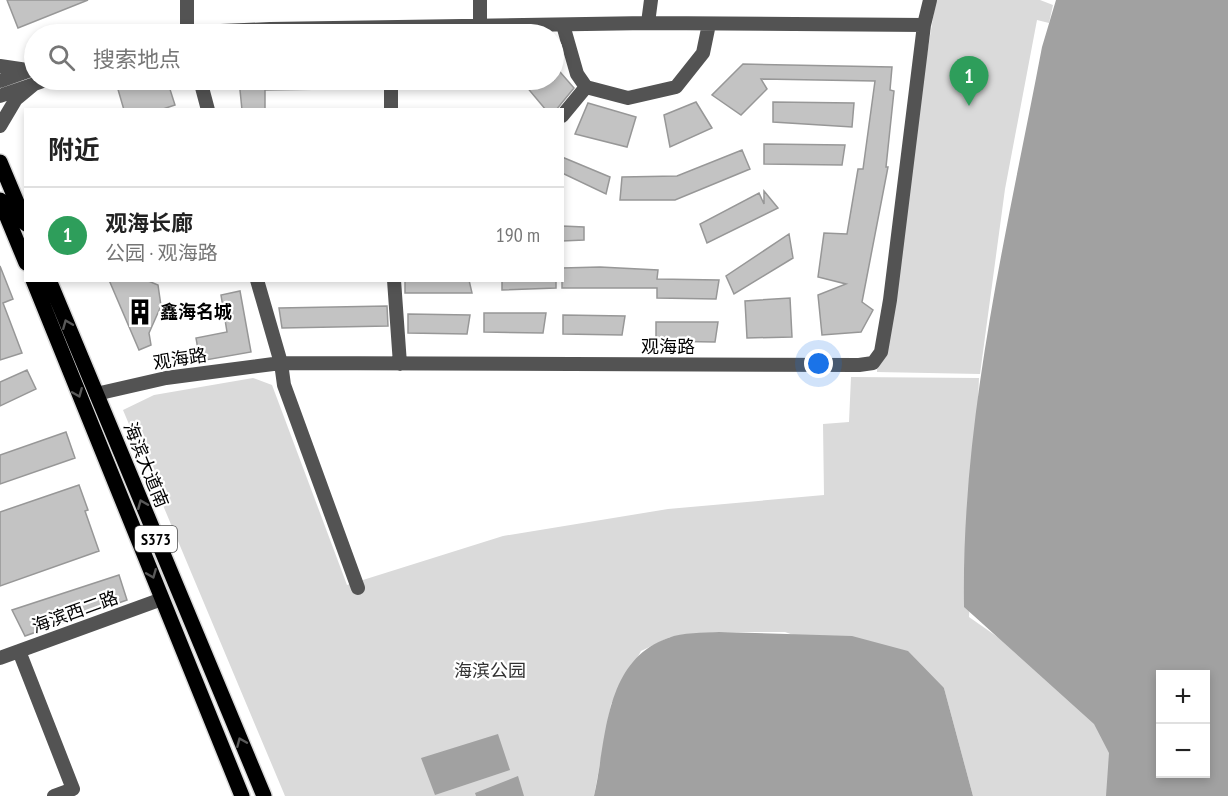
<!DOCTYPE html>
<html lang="zh">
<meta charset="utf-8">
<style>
body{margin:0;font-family:"PT Sans Narrow","Noto Sans SC",sans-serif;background:#f2f2f2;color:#222}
.controls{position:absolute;right:18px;bottom:18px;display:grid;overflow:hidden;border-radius:0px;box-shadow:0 3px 9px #0003}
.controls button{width:54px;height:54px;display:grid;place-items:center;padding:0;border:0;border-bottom:2px solid #e0e0e0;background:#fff;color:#222;font:30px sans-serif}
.you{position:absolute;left:819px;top:364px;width:21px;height:21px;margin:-15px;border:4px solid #fff;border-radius:50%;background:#1a73e8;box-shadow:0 0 0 9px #1a73e833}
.badge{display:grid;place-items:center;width:39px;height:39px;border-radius:50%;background:#111827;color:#fff;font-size:20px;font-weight:700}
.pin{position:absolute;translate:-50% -50px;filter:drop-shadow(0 2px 3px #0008)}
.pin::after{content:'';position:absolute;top:32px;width:21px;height:18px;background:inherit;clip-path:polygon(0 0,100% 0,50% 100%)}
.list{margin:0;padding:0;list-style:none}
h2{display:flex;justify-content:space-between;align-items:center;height:78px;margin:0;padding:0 24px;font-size:26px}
h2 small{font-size:20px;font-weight:400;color:#767676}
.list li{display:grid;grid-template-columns:39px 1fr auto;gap:18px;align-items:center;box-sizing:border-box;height:96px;padding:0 24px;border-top:2px solid #e0e0e0}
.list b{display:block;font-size:22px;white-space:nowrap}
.list p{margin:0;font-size:20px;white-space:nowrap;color:#767676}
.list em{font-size:20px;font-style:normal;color:#767676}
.icon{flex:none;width:33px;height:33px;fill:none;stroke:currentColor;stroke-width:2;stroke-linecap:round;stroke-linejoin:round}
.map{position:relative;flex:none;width:1228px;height:796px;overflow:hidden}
.search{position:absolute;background:#fff;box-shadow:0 3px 9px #0003;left:24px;top:24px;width:540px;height:66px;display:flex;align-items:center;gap:15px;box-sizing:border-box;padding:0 21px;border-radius:33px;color:#767676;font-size:22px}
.panel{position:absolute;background:#fff;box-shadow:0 3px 9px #0003;left:24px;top:108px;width:540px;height:174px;border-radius:0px}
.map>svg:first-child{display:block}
.green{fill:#dadada}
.water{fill:#a1a1a1;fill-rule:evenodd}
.building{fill:#c3c3c3;stroke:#979797;stroke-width:1.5}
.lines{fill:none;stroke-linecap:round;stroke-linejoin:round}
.major-casing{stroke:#dbdbdb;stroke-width:18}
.minor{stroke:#535353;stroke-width:14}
.major{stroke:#000;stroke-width:15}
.oneway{stroke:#595959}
.labels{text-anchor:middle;stroke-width:4.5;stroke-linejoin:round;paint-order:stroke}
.shield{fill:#fff;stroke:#4c4c4c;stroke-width:1.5}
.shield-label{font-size:16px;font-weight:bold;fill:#000}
.poi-label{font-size:18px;font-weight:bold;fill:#000;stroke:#fff;text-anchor:start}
.street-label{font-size:18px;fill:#000;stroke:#fff}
.park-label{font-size:18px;fill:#313131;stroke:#fff}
</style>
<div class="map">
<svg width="1228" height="796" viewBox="0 0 1228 796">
<rect width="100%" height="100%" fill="#fff"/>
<path class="green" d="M936,0H1040L1053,5L1049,23L1037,20L1005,189L980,374L877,372L878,349Z
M851,377L979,378L969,617L1025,656L1097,715L1115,763L1114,796H973L944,688L785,632H719L670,637L641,651L611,704L594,796H285L123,410L154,395L253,378L272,385L347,585L503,536L668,509L824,495L823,424L849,422Z"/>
<path class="water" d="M1056,0H1228V796H1106L1109,753L1094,724L964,607C961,418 1007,232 1042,47ZM1206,674V774H1160V674Z
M719,632L852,636L908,651L944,688L973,796H594C607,740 603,661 668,638C683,632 703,633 719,632Z
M498,734L510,770L435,795L421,758Z
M518,776L524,796H476L475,793Z"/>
<path class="building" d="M7,0H88L18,28Z
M743,64L892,67L890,90L894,91L886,167H888L862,302L873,310L861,332L822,335L818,295L846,284L818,277L824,233L847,234L858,169H863L875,81L761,79L767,89L741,115L712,95Z
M554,65L574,88L556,110H546L525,85L532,80H554Z
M137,80H167L175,105L160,110H124L117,86Z
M239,80H324L327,89L265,90V110H242Z
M696,102L712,128L670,147L664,115Z
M773,102L854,103L852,127L773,122Z
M588,103L636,117L627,147L575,134Z
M764,144L845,145L842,165L764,164Z
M742,150L750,169L675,200H620L622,177L677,176Z
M562,157L610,177L606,194L562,173Z
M764,191L778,208L707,243L700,224L759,193L764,204Z
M562,226L584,227V240L562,241Z
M789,234L793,258L734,294L726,276Z
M0,266L13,299L3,303L22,353L0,360Z
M600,267L658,270L657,279L719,280L716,299L657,298V288H562V268Z
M109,280H146L158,285L161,306L149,333L151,345L139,350Z
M405,280H469L472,293H405Z
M502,280H556V288L502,290Z
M240,291L251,352L200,361L196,338L227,332L221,295Z
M790,298L792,337L747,338L745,301Z
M387,306L388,326L282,328L279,308Z
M484,313H546L543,333L484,332Z
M408,314L470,315L467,334L408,333Z
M563,315L625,316L622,335L563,334Z
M656,322H718L715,342L656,341Z
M27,370L36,389L0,406V382Z
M66,432L75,458L0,484V455Z
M79,485L88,510L85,511L99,551L0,586V512Z
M119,575L127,600L25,636L12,610Z"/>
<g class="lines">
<g class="major-casing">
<path id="major" d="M0,162L26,224
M0,200L26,263
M33,280L242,796
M49,280L264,796"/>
</g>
<path class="minor" d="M187,0V34
M648,23L651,0
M563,25L577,74L586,87L628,98L676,87L703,53L709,24
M480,26V0
M149,34L270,29L648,23L924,25
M0,66L27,70
M200,80L208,110
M391,80V110
M0,81L34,69
M0,96L46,80
M562,116L586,87
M0,126L16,99L34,84
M257,280L281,363L284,385L358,588
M394,280L400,364
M96,394L166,378L281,363L859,365L873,363L881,352L890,300L924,25L930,0
M19,651L73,789L54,796
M0,658L162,599"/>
<use href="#major" class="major"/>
</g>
<defs><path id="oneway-chevron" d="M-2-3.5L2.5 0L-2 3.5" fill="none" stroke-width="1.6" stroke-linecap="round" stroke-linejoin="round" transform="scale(1.5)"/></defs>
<g class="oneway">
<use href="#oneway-chevron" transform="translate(67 324) rotate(-112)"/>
<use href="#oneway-chevron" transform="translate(78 393) rotate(68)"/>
<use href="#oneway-chevron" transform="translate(142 504) rotate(-112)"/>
<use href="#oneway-chevron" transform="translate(152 574) rotate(68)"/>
<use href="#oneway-chevron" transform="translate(241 742) rotate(-113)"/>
</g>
<defs>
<g id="building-bare" transform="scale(2.07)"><path d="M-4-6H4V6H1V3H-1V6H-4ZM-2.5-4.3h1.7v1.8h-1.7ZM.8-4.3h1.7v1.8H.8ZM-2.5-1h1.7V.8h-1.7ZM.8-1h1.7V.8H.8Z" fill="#000" stroke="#fff" stroke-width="2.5" paint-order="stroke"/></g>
</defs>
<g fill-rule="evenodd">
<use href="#building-bare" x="140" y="312"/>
</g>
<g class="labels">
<rect class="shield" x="135" y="526" width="42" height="26" rx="4.5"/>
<g class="shield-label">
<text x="156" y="545">S373</text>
</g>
<g class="poi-label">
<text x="160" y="318">鑫海名城</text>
</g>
<g class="street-label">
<text x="668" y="353">观海路</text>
<text transform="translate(180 359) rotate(-9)" y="6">观海路</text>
<text transform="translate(146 465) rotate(68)" y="6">海滨大道南</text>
<text transform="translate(75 612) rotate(-20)" y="6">海滨西二路</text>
</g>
<g class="park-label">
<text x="490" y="677">海滨公园</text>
</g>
</g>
</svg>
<div class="controls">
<button>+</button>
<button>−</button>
</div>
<div class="you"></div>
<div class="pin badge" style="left:969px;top:106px;background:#2e9e5b">1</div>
<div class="search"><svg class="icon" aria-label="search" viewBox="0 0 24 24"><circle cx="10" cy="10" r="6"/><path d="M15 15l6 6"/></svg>搜索地点</div>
<section class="panel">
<h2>附近<small></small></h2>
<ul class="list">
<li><span class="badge" style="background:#2e9e5b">1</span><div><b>观海长廊</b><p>公园 · 观海路</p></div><em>190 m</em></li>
</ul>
</section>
</div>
